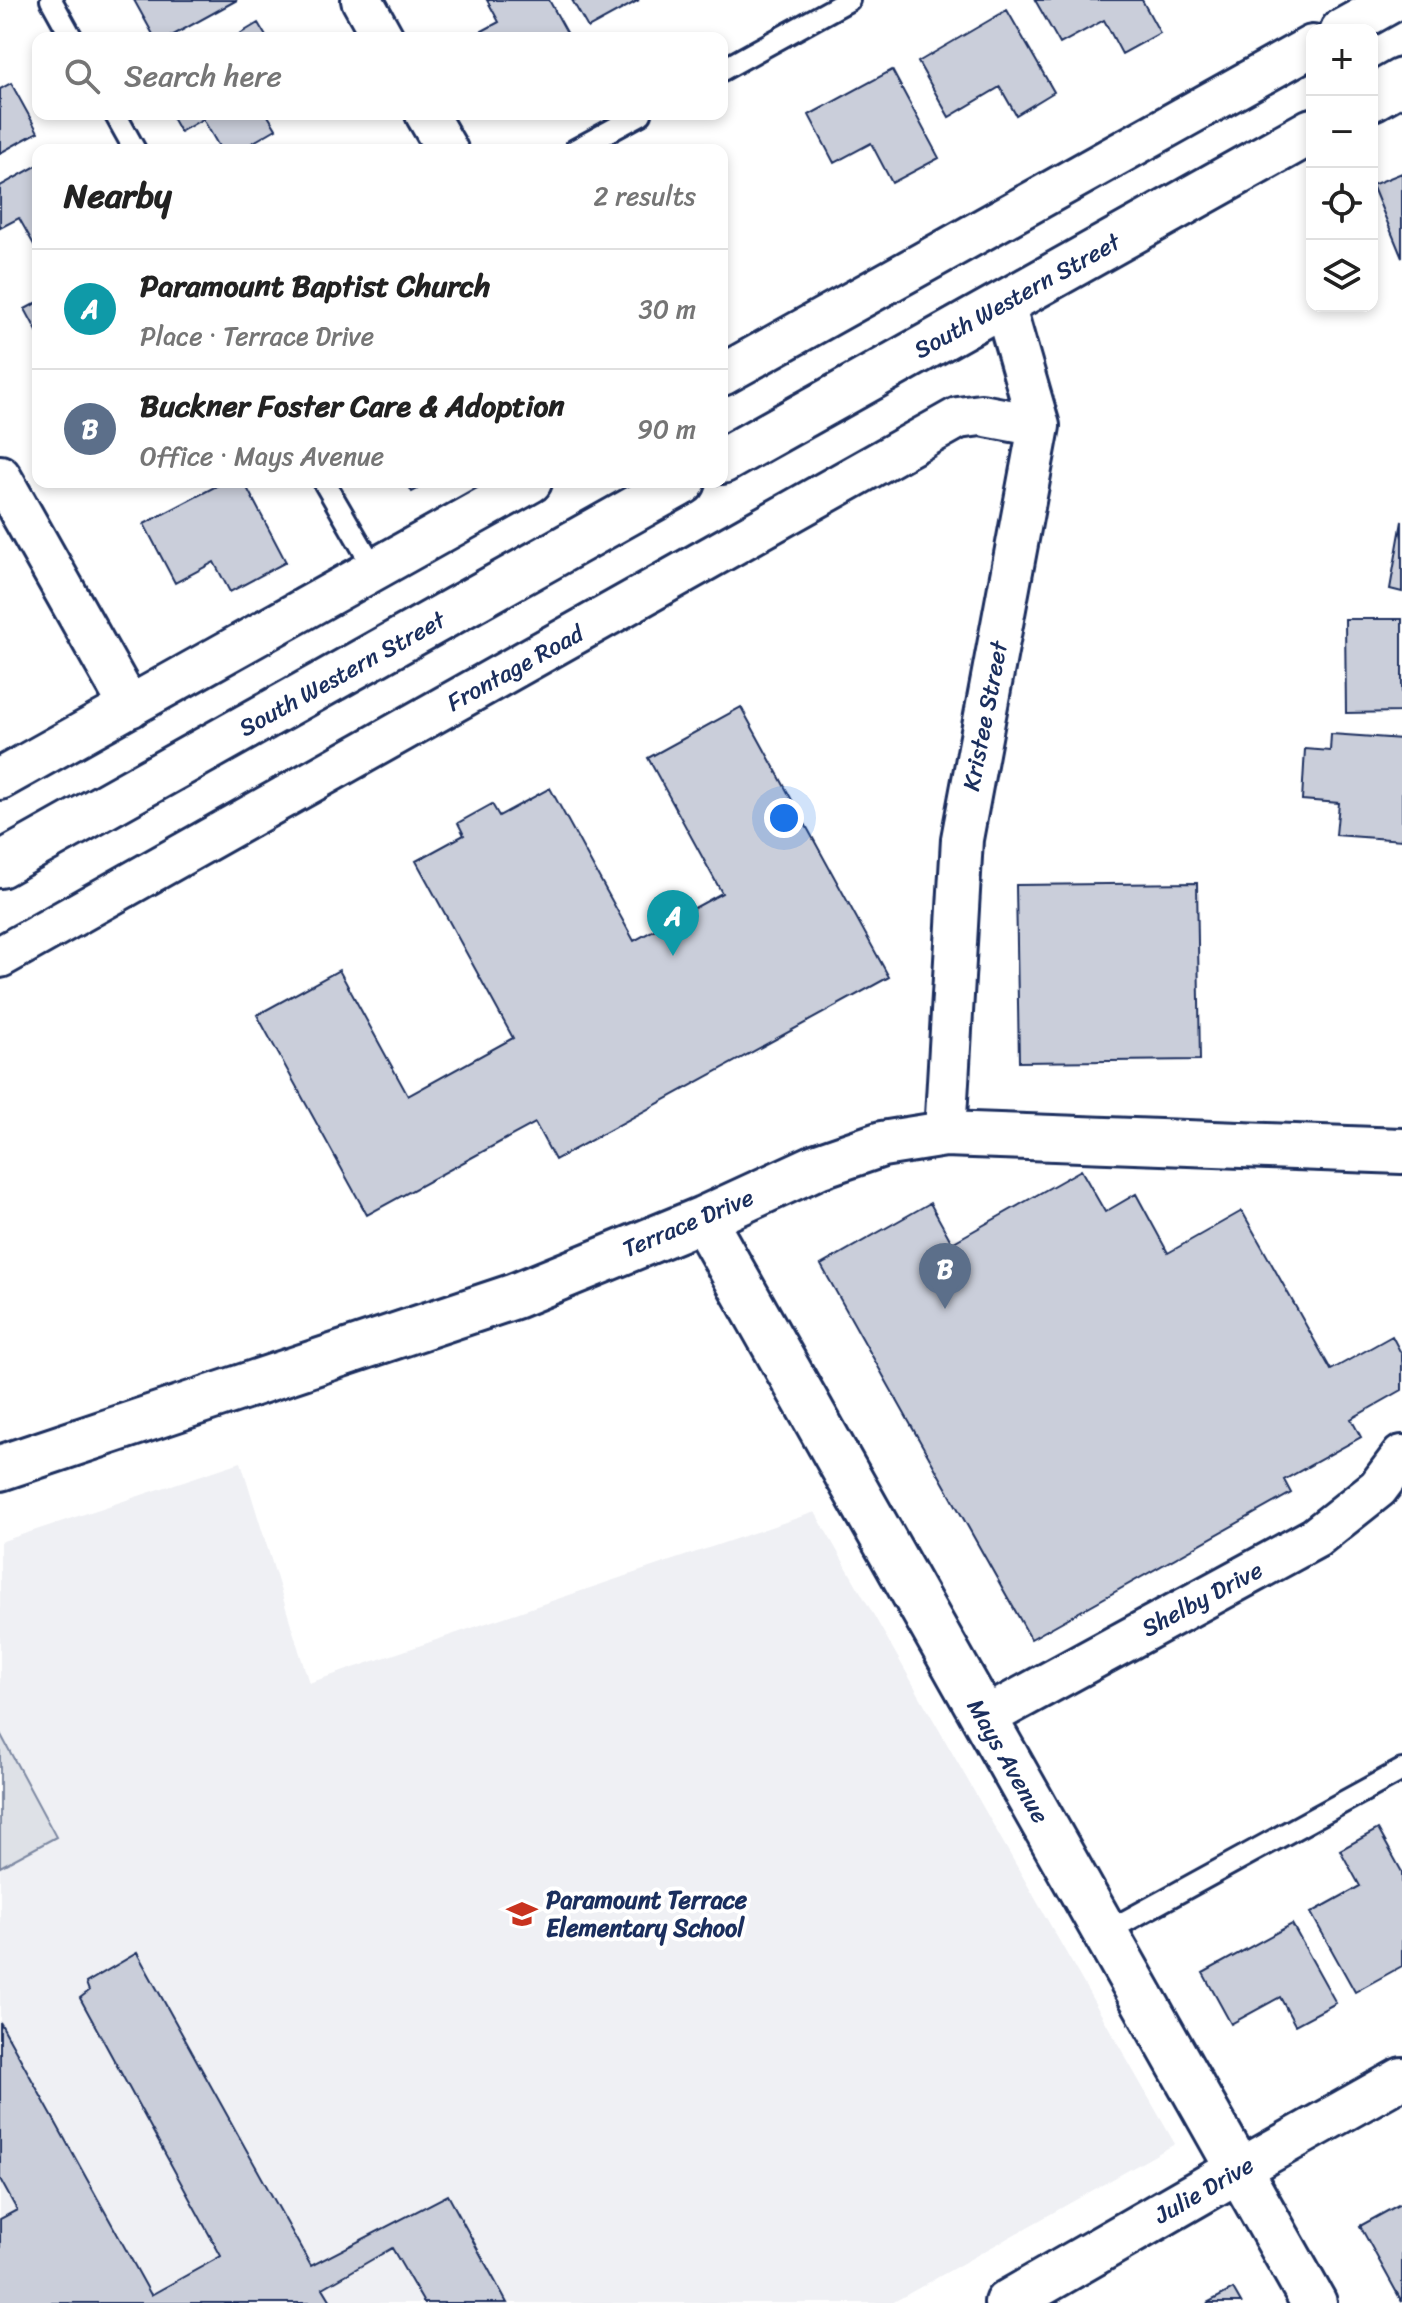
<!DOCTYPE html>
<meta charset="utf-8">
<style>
body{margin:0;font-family:Sriracha,sans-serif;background:#f6f6f6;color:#222}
.controls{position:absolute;right:24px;top:24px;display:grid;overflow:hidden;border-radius:16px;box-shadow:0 4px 12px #0003}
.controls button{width:72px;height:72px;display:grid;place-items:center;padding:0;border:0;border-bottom:2px solid #e0e0e0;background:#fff;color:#222;font:40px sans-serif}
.you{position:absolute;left:784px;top:818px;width:28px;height:28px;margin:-20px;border:6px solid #fff;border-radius:50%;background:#1a73e8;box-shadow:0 0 0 12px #1a73e833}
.badge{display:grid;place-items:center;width:52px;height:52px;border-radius:50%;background:#0f766e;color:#fff;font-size:26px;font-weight:700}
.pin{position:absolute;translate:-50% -66px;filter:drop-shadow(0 2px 4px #0008)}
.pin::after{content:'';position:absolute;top:42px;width:28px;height:24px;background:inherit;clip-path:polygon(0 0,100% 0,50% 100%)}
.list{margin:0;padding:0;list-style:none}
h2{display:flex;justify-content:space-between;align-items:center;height:104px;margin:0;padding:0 32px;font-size:34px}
h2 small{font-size:26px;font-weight:400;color:#767676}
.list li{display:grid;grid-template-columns:52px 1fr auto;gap:24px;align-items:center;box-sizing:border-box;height:120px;padding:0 32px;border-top:2px solid #e0e0e0}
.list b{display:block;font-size:30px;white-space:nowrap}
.list p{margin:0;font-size:26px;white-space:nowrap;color:#767676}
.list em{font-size:26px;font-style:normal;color:#767676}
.icon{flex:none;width:44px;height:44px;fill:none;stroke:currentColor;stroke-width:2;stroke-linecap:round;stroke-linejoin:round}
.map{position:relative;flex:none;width:1402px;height:2303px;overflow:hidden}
.search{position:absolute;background:#fff;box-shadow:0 4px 12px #0003;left:32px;top:32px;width:696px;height:88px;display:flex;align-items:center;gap:20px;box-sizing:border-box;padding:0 28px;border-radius:16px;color:#767676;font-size:30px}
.panel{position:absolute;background:#fff;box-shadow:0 4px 12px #0003;left:32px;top:144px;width:696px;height:344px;border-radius:16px}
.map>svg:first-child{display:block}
.built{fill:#eff0f4}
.green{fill:#dee1e7;stroke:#7c88a2;stroke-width:2}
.building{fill:#caceda;stroke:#1b2f5e;stroke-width:2}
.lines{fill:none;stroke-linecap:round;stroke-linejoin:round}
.service-casing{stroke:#1b2f5e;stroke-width:26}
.minor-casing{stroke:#1b2f5e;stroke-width:46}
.tertiary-casing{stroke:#1b2f5e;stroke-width:50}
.secondary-casing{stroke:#1b2f5e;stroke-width:50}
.service{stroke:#fff;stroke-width:20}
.minor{stroke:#fff;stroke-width:40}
.tertiary{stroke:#fff;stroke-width:44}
.secondary{stroke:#fff;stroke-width:44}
.labels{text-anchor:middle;stroke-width:8;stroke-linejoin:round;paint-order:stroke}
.street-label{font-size:24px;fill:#1b2f5e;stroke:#fff}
.poi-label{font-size:24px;font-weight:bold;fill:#1b2f5e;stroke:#fff;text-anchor:start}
</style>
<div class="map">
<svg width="1402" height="2303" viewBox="0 0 1402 2303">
<rect width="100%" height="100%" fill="#fff"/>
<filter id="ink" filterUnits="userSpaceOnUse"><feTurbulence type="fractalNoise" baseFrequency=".0125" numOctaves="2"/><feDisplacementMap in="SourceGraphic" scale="16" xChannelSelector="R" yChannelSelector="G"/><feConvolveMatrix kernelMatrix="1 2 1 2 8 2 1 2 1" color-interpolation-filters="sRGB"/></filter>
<g filter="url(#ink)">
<path class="built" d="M241,1462L309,1683L815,1512L1175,2144L892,2303H0V1542Z"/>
<path class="green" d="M1,1735L56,1837L0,1867V1736Z"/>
<path class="building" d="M134,0H237L168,38H155Z
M487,0H549L570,38H469L499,22Z
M572,0H639L588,28Z
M1035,0H1142L1160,33L1122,54L1104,20L1060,44Z
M1007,10L1054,92L1016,115L1000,87L949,117L918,62Z
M258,23L267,38H233Z
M892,70L939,158L892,183L871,143L834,163L809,115Z
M11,83L38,132L0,153V89Z
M170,114H267L276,129L240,150H221L203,119L180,132Z
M38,165V252L19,218L0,228V186Z
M1402,173V258L1372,185Z
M38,302V333L25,309Z
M224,482H244L286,562L230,592L214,562L175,583L144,524Z
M406,482H431L412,492Z
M1402,521V592L1390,589Z
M1345,619H1402V712L1346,713Z
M741,707L889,977L555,1160L535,1123L367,1215L257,1015L339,970L408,1096L513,1038L416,861L464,835L458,823L492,804L499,816L550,788L634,941L722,893L648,758Z
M1331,734L1402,739V840L1336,835L1339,803L1302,800L1305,749L1330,751Z
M1197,883L1200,1060L1019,1062L1016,885Z
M1081,1170L1105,1212L1136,1194L1168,1253L1242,1211L1331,1370L1392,1336L1402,1355V1390L1351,1419L1361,1437L1284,1480L1291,1493L1031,1639L821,1265L930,1203L952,1243Z
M1378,1829L1402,1872V1966L1355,1992L1311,1913L1360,1886L1340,1850Z
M1292,1924L1336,2003L1295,2025L1280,1997L1231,2024L1203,1973Z
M137,1953L311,2266L448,2195L507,2303H424L392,2248L323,2288L332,2303H0V2219L17,2210L0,2179V2022L151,2295L221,2256L80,1998L89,1991L86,1983Z
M1402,2203V2302L1360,2226Z
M1233,2289L1241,2303H1207Z"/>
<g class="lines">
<g class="service-casing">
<path id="service" d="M51,0L72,38
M722,70L849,0
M115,114L135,150
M575,150L641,114
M324,482L375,570
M1106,1932L1402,1770"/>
</g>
<g class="minor-casing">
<path id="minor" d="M362,0L383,38
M1341,30L1395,0
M426,114L447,150
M722,375L1312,46
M0,476L130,707
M0,779L531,482
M0,957L958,418L981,415L1039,426
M945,1134L962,839L1039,426L1004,304
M984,1718L1315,1538L1378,1488L1402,1456
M1240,2169L1402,2078"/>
</g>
<g class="tertiary-casing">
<path id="tertiary" d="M703,1219L1314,2303
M0,1468L515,1296L703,1219L818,1166L882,1144L945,1134L1402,1151
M1007,2303L1240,2169"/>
</g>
<g class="secondary-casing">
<path id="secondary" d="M1372,98L1402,81
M722,461L1312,131
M0,865L683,482"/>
</g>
<use href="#service" class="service"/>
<use href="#minor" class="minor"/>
<use href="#tertiary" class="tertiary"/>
<use href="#secondary" class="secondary"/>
</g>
</g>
<defs>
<g id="school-bare" transform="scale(2.4)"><path d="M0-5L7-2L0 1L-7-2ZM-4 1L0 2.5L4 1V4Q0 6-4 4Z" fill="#c8321e" stroke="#fff" stroke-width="2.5" paint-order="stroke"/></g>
</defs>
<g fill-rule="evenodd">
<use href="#school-bare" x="522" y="1914"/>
</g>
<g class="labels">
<g class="street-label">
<text transform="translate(1017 296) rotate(-29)" y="8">South Western Street</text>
<text transform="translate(515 668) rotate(-29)" y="8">Frontage Road</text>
<text transform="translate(342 674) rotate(-29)" y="8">South Western Street</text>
<text transform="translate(985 716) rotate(-79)" y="8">Kristee Street</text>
<text transform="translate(688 1223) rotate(-23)" y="8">Terrace Drive</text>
<text transform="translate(1202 1599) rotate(-28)" y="8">Shelby Drive</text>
<text transform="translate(1008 1761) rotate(60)" y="8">Mays Avenue</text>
<text transform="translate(1204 2190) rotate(-30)" y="8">Julie Drive</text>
</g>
<g class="poi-label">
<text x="546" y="1908">Paramount Terrace<tspan x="546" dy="28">Elementary School</tspan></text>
</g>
</g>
</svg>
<div class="controls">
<button>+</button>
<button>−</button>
<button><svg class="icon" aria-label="locate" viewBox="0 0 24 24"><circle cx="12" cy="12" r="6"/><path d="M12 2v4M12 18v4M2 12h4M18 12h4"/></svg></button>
<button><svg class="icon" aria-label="layers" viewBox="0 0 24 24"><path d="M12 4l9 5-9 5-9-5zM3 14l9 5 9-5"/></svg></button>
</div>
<div class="you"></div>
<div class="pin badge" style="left:673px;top:956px;background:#0f9aa8">A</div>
<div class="pin badge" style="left:945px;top:1309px;background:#5c6f8a">B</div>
<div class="search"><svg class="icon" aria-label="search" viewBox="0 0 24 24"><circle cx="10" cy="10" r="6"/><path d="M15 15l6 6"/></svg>Search here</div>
<section class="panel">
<h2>Nearby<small>2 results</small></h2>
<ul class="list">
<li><span class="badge" style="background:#0f9aa8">A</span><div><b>Paramount Baptist Church</b><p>Place · Terrace Drive</p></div><em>30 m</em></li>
<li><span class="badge" style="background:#5c6f8a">B</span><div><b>Buckner Foster Care &amp; Adoption</b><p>Office · Mays Avenue</p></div><em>90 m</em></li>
</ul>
</section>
</div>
